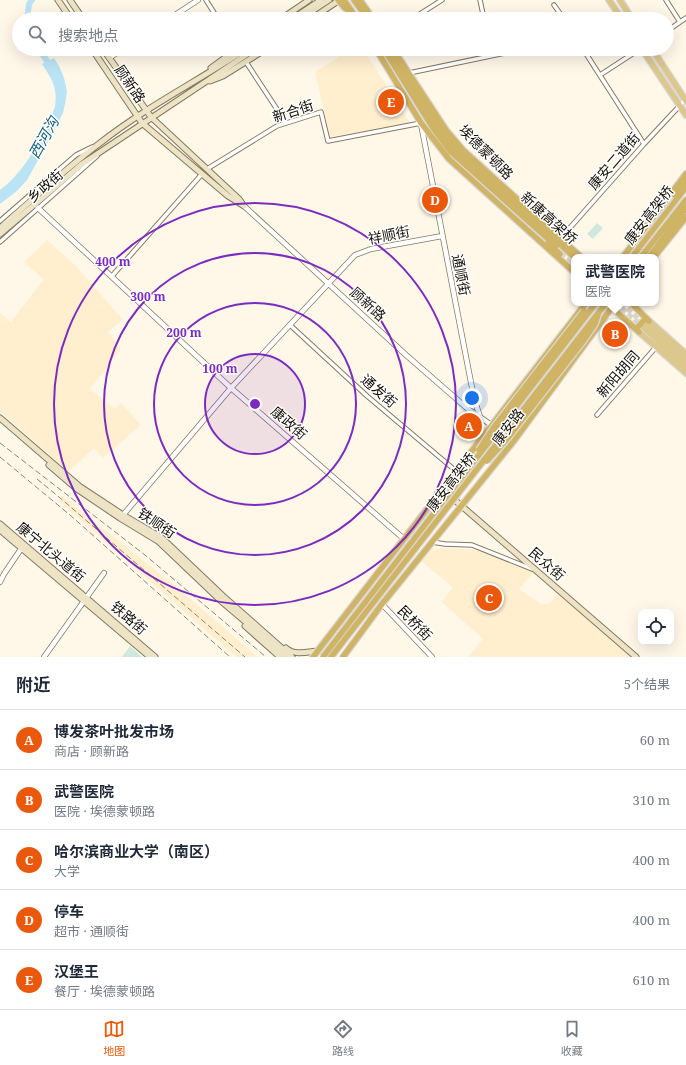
<!DOCTYPE html>
<html lang="zh">
<meta charset="utf-8">
<style>
body{margin:0;font-family:"Noto Serif","Noto Sans SC",serif;background:#f6f6f7;color:#1f2937}
.controls{position:absolute;right:12px;bottom:12px;display:grid;overflow:hidden;border-radius:8px;box-shadow:0 4px 16px #0002}
.controls button{width:36px;height:36px;display:grid;place-items:center;padding:0;border:0;border-bottom:1px solid #e0e1e3;background:#fff;color:#1f2937;font:20px sans-serif}
.you{position:absolute;left:472px;top:398px;width:14px;height:14px;margin:-10px;border:3px solid #fff;border-radius:50%;background:#1a73e8;box-shadow:0 0 0 6px #1a73e833}
.badge{display:grid;place-items:center;width:26px;height:26px;border-radius:50%;background:#ea580c;color:#fff;font-size:13px;font-weight:700}
.pin{position:absolute;translate:-50% -50%;border:2px solid #fff;box-shadow:0 1px 4px #0006}
.popup{position:absolute;left:571px;top:254px;width:88px;height:52px;box-sizing:border-box;display:grid;place-content:center;border-radius:8px;background:#fff;filter:drop-shadow(0 1px 3px #0005);font-size:13px;white-space:nowrap;color:#747a83}
.popup b{font-size:15px;color:#1f2937}
.popup::after{content:'';position:absolute;left:50%;top:100%;margin-left:-8px;border:8px solid transparent;border-top-color:#fff}
.list{margin:0;padding:0;list-style:none}
h2{display:flex;justify-content:space-between;align-items:center;height:52px;margin:0;padding:0 16px;font-size:17px}
h2 small{font-size:13px;font-weight:400;color:#747a83}
.list li{display:grid;grid-template-columns:26px 1fr auto;gap:12px;align-items:center;box-sizing:border-box;height:60px;padding:0 16px;border-top:1px solid #e0e1e3}
.list b{display:block;font-size:15px;white-space:nowrap}
.list p{margin:0;font-size:13px;white-space:nowrap;color:#747a83}
.list em{font-size:13px;font-style:normal;color:#747a83}
.icon{flex:none;width:22px;height:22px;fill:none;stroke:currentColor;stroke-width:2;stroke-linecap:round;stroke-linejoin:round}
.map{position:relative;flex:none;width:686px;height:657px;overflow:hidden}
.search{position:absolute;background:#fff;box-shadow:0 4px 16px #0002;left:12px;right:12px;top:12px;height:44px;display:flex;align-items:center;gap:10px;box-sizing:border-box;padding:0 14px;border-radius:22px;color:#747a83;font-size:15px}
.sheet{height:352px;background:#fff}
nav{display:flex;justify-content:space-around;align-items:center;box-sizing:border-box;height:56px;border-top:1px solid #e0e1e3;background:#fff;font-size:11px;color:#747a83}
nav a{display:grid;justify-items:center;gap:2px}
nav .on{color:#ea580c}
.map>svg:first-child{display:block}
.built{fill:#ffefce}
.green{fill:#cfeadd}
.water{fill:#bae4f6}
.lines{fill:none;stroke-linecap:round;stroke-linejoin:round}
.river{stroke:#bae4f6;stroke-width:6}
.trunk-tunnel{stroke:#dcd4c6;stroke-width:5.5;stroke-dasharray:5.5 3;stroke-linecap:butt}
.minor-casing{stroke:#847962;stroke-width:5.5}
.tertiary-casing{stroke:#847962;stroke-width:6}
.secondary-casing{stroke:#847962;stroke-width:7}
.primary-casing{stroke:#dad9d7;stroke-width:8}
.trunk-casing{stroke:#dad9d7;stroke-width:8}
.minor{stroke:#fff;stroke-width:3.5}
.tertiary{stroke:#fff;stroke-width:4.5}
.secondary{stroke:#ede3c5;stroke-width:5}
.primary{stroke:#dcc78c;stroke-width:5.5}
.trunk{stroke:#d0b466;stroke-width:5.5}
.rail{stroke:#8b8579;stroke-width:1;stroke-dasharray:6 3;stroke-linecap:butt}
.trunk-bridge-casing{stroke:#dad9d7;stroke-width:8;stroke-linecap:butt}
.trunk-bridge{stroke:#d0b466;stroke-width:5.5}
.ring{fill:none;stroke:#7b2cbf;stroke-width:2}
.labels{text-anchor:middle;stroke-width:3;stroke-linejoin:round;paint-order:stroke}
.street-label{font-size:14px;fill:#151108;stroke:#fff}
.water-label{font-size:15px;font-style:italic;fill:#146079;stroke:#fff}
.centre{fill:#7b2cbf;stroke:#fff;stroke-width:2}
.ring-label{font-size:12px;text-anchor:middle;font-weight:bold;fill:#7b2cbf;stroke:#fff;stroke-width:3;stroke-linejoin:round;paint-order:stroke}
</style>
<div class="map">
<svg width="686" height="657" viewBox="0 0 686 657">
<rect width="100%" height="100%" fill="#fff7e8"/>
<path class="built" d="M351,49H363L410,123L330,137L315,72Z
M47,240L76,266L123,320L108,332L121,349L90,389L115,409L121,403L141,425L103,458L94,448L68,472L0,411V313L11,322L44,279L24,262Z
M62,496L168,580L258,657H236L59,501Z
M441,548L477,550L534,572L519,589L541,604L550,603L558,594L632,657H468L483,639L442,602L453,587L421,561L432,549Z"/>
<path class="green" d="M597,223L603,228L593,239L587,234Z
M130,646L142,657H122Z"/>
<path class="water" d="M54,58L60,68L64,78L67,91L65,104L63,113L41,155L27,180L17,191L0,204V190C26,171 43,136 55,107C58,88 52,79 42,64Z"/>
<g class="lines">
<path class="river" d="M27,19L29,4L32,0
M39,49L51,67"/>
<path class="trunk-tunnel" d="M562,251L574,261
M560,254L574,267
M615,303L643,327
M621,303L645,324"/>
<g class="minor-casing">
<path id="minor" d="M206,0L218,19
M480,0L484,19
M666,0L680,22
M554,5L564,19
M412,19L442,0
M667,31L686,18
M490,49L491,56
M583,49L644,144
M246,62L286,123
M409,73L524,49
M600,75L640,49
M207,169L277,126L321,112L328,141L421,123
M0,221L76,155L92,147
M560,239L644,144L686,99
M0,242L97,156
M112,276L202,174
M290,325L367,396L456,471
M597,415L656,347
M432,542L445,544L472,545L532,569"/>
</g>
<g class="tertiary-casing">
<path id="tertiary" d="M169,19L198,0
M109,58L123,49
M421,124L474,398L480,417L494,427
M244,206L406,355L468,409L480,417
M38,208L231,388L404,539
M123,515L231,388L355,255L371,249L442,236
M0,582L4,574L23,546
M382,604L432,657
M44,657L104,573"/>
</g>
<g class="secondary-casing">
<path id="secondary" d="M58,0L71,19
M70,0L83,19
M281,19L309,0
M292,19L321,0
M300,19L329,0
M311,19L338,1
M92,49L142,123L228,196L244,206
M103,49L151,117L239,199L243,205
M211,68L237,49
M210,81L223,76L266,49
M0,228C33,199 65,169 100,143C146,107 198,81 246,49
M0,234L82,164L255,49
M0,418L79,486L123,515L162,538L223,596L292,657
M49,465L77,489L120,518L158,541L220,600L287,657
M442,489L636,657
M0,524L155,657
M0,530L150,657
M245,626L280,657
M286,648C295,656 307,652 318,651"/>
</g>
<g class="primary-casing">
<path id="primary" d="M609,0L622,19
M620,0L632,19
M642,49L686,115
M652,49L686,101
M649,321L686,354
M645,324L686,360
M643,327L686,367
M639,332L686,373"/>
</g>
<g class="trunk-casing">
<path id="trunk" d="M338,0L345,8L351,12
M344,0L357,19
M354,0L368,19
M360,0L373,19
M376,49L421,123L449,159L574,272
M384,49L433,128L451,152L556,246
M389,49C411,85 432,124 461,155L574,257
M393,49L446,130L463,150L581,257
M675,195L686,181
M548,243L560,254
M623,257L686,174
M632,257L686,187
M641,257L686,200
M649,257L686,208
M654,257L686,217
M607,303L639,332
M631,303L649,321
M636,329L646,318
M313,657L586,303
M343,657L382,604L513,442L615,303"/>
</g>
<use href="#minor" class="minor"/>
<use href="#tertiary" class="tertiary"/>
<use href="#secondary" class="secondary"/>
<use href="#primary" class="primary"/>
<use href="#trunk" class="trunk"/>
<path class="rail" d="M0,443L145,555L266,657
M0,457L70,515L230,657
M37,479L59,497L245,657"/>
<g class="trunk-bridge-casing">
<path id="trunk-bridge" d="M479,450L494,427L584,311
M487,461L507,439L584,340L595,324L598,315
M323,657L596,303
M331,657L606,303"/>
</g>
<use href="#trunk-bridge" class="trunk-bridge"/>
</g>
<circle cx="255" cy="404" r="50" fill="#7b2cbf" fill-opacity=".12"/>
<g class="ring">
<circle cx="255" cy="404" r="50"/>
<circle cx="255" cy="404" r="101"/>
<circle cx="255" cy="404" r="151"/>
<circle cx="255" cy="404" r="201"/>
</g>
<g class="labels">
<g class="street-label">
<text transform="translate(130 84) rotate(56)" y="5">顾新路</text>
<text transform="translate(293 111) rotate(-18)" y="5">新合街</text>
<text transform="translate(486 152) rotate(45)" y="5">埃德蒙顿路</text>
<text transform="translate(614 161) rotate(-49)" y="5">康安二道街</text>
<text transform="translate(45 186) rotate(-41)" y="5">乡政街</text>
<text transform="translate(649 215) rotate(-52)" y="5">康安高架桥</text>
<text transform="translate(549 218) rotate(42)" y="5">新康高架桥</text>
<text transform="translate(389 235) rotate(-11)" y="5">祥顺街</text>
<text transform="translate(461 275) rotate(79)" y="5">通顺街</text>
<text transform="translate(368 304) rotate(42)" y="5">顾新路</text>
<text transform="translate(618 374) rotate(-49)" y="5">新阳胡同</text>
<text transform="translate(379 391) rotate(41)" y="5">通发街</text>
<text transform="translate(289 423) rotate(41)" y="5">康政街</text>
<text transform="translate(508 427) rotate(-53)" y="5">康安路</text>
<text transform="translate(451 482) rotate(-52)" y="5">康安高架桥</text>
<text transform="translate(157 523) rotate(34)" y="5">铁顺街</text>
<text transform="translate(51 552) rotate(40)" y="5">康宁北头道街</text>
<text transform="translate(547 564) rotate(41)" y="5">民众街</text>
<text transform="translate(129 618) rotate(41)" y="5">铁路街</text>
<text transform="translate(415 623) rotate(46)" y="5">民桥街</text>
</g>
<g class="water-label">
<text transform="translate(44 138) rotate(-61)" y="5">西河沟</text>
</g>
</g>
<circle cx="255" cy="404" r="6" class="centre"/>
<g class="ring-label">
<text x="113" y="266">400 m</text>
<text x="148" y="301">300 m</text>
<text x="184" y="337">200 m</text>
<text x="220" y="373">100 m</text>
</g>
</svg>
<div class="controls">
<button><svg class="icon" aria-label="locate" viewBox="0 0 24 24"><circle cx="12" cy="12" r="6"/><path d="M12 2v4M12 18v4M2 12h4M18 12h4"/></svg></button>
</div>
<div class="you"></div>
<div class="pin badge" style="left:469px;top:426px">A</div>
<div class="pin badge" style="left:615px;top:334px">B</div>
<div class="popup"><b>武警医院</b>医院</div>
<div class="pin badge" style="left:489px;top:598px">C</div>
<div class="pin badge" style="left:435px;top:200px">D</div>
<div class="pin badge" style="left:391px;top:102px">E</div>
<div class="search"><svg class="icon" aria-label="search" viewBox="0 0 24 24"><circle cx="10" cy="10" r="6"/><path d="M15 15l6 6"/></svg>搜索地点</div>
</div>
<section class="sheet">
<h2>附近<small>5个结果</small></h2>
<ul class="list">
<li><span class="badge">A</span><div><b>博发茶叶批发市场</b><p>商店 · 顾新路</p></div><em>60 m</em></li>
<li><span class="badge">B</span><div><b>武警医院</b><p>医院 · 埃德蒙顿路</p></div><em>310 m</em></li>
<li><span class="badge">C</span><div><b>哈尔滨商业大学（南区）</b><p>大学</p></div><em>400 m</em></li>
<li><span class="badge">D</span><div><b>停车</b><p>超市 · 通顺街</p></div><em>400 m</em></li>
<li><span class="badge">E</span><div><b>汉堡王</b><p>餐厅 · 埃德蒙顿路</p></div><em>610 m</em></li>
</ul>
</section>
<nav>
<a class="on"><svg class="icon" aria-label="map" viewBox="0 0 24 24"><path d="M3 6l6-2 6 2 6-2v14l-6 2-6-2-6 2zM9 4v14M15 6v14"/></svg>地图</a>
<a><svg class="icon" aria-label="directions" viewBox="0 0 24 24"><path d="M12 3l9 9-9 9-9-9zM9 14v-3h6M13 9l2 2-2 2"/></svg>路线</a>
<a><svg class="icon" aria-label="saved" viewBox="0 0 24 24"><path d="M7 4h10v16l-5-4-5 4z"/></svg>收藏</a>
</nav>
